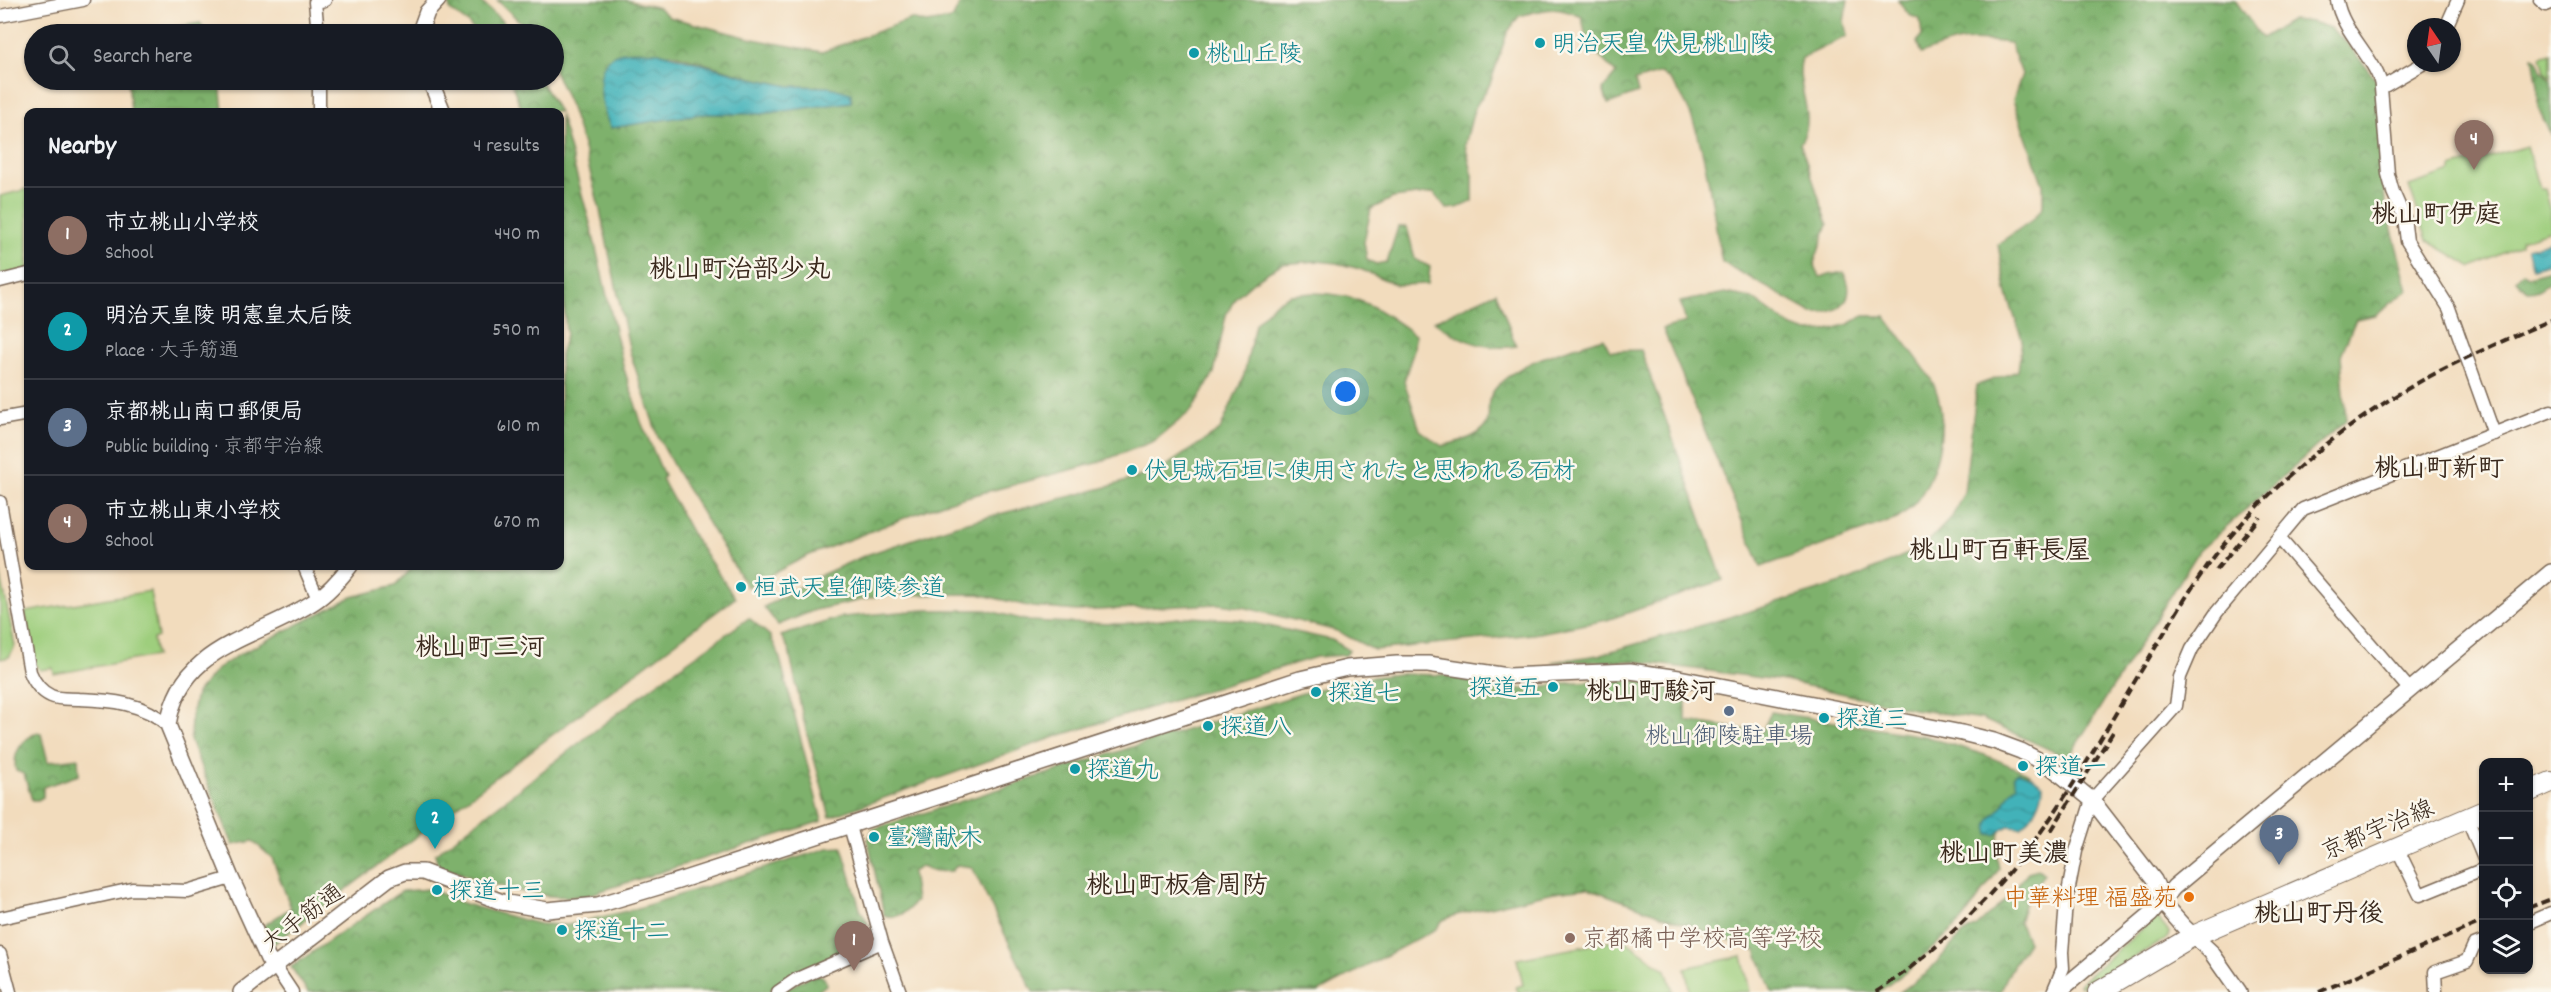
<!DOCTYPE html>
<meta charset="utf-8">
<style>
body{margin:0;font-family:Dekko,"Klee One",sans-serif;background:#242831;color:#f1f3f6}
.controls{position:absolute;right:18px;bottom:18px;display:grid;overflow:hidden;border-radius:12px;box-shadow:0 2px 4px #0004}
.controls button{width:54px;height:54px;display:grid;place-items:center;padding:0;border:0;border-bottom:2px solid #363941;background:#171b24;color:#f1f3f6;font:30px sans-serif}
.compass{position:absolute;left:2407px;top:18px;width:54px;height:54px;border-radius:50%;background:#171b24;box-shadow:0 2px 4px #0004;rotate:347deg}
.you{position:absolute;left:1346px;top:392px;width:21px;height:21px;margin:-15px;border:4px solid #fff;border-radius:50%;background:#1a73e8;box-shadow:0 0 0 9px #1a73e833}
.badge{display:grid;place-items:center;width:39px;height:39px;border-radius:50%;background:#c8321e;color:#fff;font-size:20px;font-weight:700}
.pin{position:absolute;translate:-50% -50px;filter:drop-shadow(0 2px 3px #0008)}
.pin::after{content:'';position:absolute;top:32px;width:21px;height:18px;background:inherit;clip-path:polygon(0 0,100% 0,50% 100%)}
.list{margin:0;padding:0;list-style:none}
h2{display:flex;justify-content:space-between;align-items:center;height:78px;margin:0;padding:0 24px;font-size:26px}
h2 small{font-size:20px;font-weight:400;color:#9ea1a6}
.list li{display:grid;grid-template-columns:39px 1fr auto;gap:18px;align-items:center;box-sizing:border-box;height:96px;padding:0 24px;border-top:2px solid #363941}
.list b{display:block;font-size:22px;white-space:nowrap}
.list p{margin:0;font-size:20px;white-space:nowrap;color:#9ea1a6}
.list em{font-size:20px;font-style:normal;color:#9ea1a6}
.icon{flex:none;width:33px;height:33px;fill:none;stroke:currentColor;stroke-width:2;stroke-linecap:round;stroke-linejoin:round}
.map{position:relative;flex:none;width:2551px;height:992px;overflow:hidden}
.search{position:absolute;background:#171b24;box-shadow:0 2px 4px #0004;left:24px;top:24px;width:540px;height:66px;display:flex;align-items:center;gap:15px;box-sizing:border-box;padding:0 21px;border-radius:33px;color:#9ea1a6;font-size:22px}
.panel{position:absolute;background:#171b24;box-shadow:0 2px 4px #0004;left:24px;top:108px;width:540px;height:462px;border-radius:12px}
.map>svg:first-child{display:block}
.green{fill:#9ece7d;stroke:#6c7c4e;stroke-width:1.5}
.forest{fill:url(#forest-crowns);stroke:#5c6e45;stroke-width:1.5;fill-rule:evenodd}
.park{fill:url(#park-crowns);stroke:#6c7c4e;stroke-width:1.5}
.water{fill:url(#water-waves);stroke:#3e6e6c;stroke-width:1.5}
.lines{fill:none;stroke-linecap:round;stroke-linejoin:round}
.minor-casing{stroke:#7b6856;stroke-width:15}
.tertiary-casing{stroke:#7b6856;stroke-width:18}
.primary-casing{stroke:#7b6856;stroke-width:22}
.minor{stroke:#fff;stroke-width:12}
.tertiary{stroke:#fff;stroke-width:15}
.primary{stroke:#fff;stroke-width:20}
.rail{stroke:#3b2a1e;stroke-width:4;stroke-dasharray:9 4.5;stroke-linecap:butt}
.culture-dot{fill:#0f9aa8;stroke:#fbf7ec;stroke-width:2}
.service-dot{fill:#5c6f8a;stroke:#fbf7ec;stroke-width:2}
.food-dot{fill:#e8710a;stroke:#fbf7ec;stroke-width:2}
.education-dot{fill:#8d6e63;stroke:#fbf7ec;stroke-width:2}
.labels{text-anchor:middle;stroke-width:5;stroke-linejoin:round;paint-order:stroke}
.culture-label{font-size:24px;fill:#0d838f;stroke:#fbf7ec;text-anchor:start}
.service-label{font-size:24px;fill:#4e5e75;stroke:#fbf7ec}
.street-label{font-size:24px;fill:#3b2a1e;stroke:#fbf7ec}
.food-label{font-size:24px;fill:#c56008;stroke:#fbf7ec;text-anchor:end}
.education-label{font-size:24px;fill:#785e54;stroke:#fbf7ec;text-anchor:start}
.neighbourhood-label{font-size:26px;font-weight:bold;fill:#3b2a1e;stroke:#fbf7ec}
</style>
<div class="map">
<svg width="2551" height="992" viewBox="0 0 2551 992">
<defs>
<pattern id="forest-crowns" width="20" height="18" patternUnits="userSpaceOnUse" patternTransform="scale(1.5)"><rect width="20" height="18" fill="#7eb16c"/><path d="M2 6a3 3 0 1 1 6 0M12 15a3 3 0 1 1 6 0" fill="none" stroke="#689058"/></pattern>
<pattern id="park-crowns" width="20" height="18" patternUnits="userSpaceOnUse" patternTransform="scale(1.5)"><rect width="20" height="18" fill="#9ece7d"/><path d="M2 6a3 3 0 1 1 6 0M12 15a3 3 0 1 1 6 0" fill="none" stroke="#89b16c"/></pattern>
<pattern id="water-waves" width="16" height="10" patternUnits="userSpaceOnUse" patternTransform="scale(1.5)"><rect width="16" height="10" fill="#42b2b9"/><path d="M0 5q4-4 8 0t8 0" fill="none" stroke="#389196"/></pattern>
</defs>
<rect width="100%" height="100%" fill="#fbf7ec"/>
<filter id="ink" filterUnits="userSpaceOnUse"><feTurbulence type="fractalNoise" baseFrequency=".0167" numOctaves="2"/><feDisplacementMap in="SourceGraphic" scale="12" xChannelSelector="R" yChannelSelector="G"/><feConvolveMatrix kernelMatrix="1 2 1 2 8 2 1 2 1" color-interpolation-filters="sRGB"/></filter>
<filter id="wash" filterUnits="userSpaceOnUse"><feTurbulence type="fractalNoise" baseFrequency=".008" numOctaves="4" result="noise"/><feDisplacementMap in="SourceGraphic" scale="24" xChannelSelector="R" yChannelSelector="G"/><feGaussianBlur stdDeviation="1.35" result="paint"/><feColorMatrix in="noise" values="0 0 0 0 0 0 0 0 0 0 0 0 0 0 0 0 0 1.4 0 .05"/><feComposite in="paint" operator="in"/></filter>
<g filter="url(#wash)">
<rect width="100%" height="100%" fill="#f2dcbd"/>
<path class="green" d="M2527,146L2540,189H2545L2551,211V230L2520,240L2521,245L2472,267L2427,240L2409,186L2451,172V168Z
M28,189V270L0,277V196Z
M0,572L15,646L9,657L0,659Z
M150,591L158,637L153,639L156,656L54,674L53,668L40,670L34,663L25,612Z
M2156,917L2169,932V937L2085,986H2080L2079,984Z
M1623,939L1666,970L1673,992H1518L1516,987L1523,985L1517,959Z
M1742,956L1750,992H1690L1685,968Z"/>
<path class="forest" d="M455,0H479L503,22L511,34H477L468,23L450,10L449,3Z
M497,0H626L659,8L669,17L753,39L822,52L911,19L926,23L952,19L962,0H1848L1844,21L1847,36L1802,58C1793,86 1819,116 1800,143L1828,224L1814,263L1820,277L1843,272C1859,297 1839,316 1812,313L1722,262C1711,211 1706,104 1661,73L1635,81L1638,93L1608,104L1603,89L1616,73L1587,44L1582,17C1554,5 1547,9 1519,16L1507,33L1490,84L1474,109L1465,145L1473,176V201L1457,208L1447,209L1434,193L1393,198L1371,209L1364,242L1367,260L1376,264L1387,262L1398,227H1407L1415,259L1430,267L1428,284L1397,285L1360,269L1336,263L1317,261L1281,264L1253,282L1236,297L1226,315L1214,373L1192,410L1154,441L1097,463L943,503L807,556L747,587L678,474L658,437L630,352L600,210L583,145L571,108L554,70V34H533ZM671,53L752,78L789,86L830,87L852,99L851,102L761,114H700L611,128Z
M1898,0H2235L2262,38L2292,20L2312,22L2330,28L2348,44L2377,81L2385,203L2408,290L2376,315L2356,319L2341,355L2346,420L2199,551L2068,758L1982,719L1913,709L1785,681L1634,661L1552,662L1598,655L1754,610L1848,581L1923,547L1952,517L1964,492L1977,385L2018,371L2022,339L2006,291L1998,244L2032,220L2043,207V185L2013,100L2022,74L2010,43C1969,38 1960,38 1921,54L1917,42L1922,36L1920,19L1909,15Z
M200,23L208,34H160L171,28Z
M2533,57L2536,58L2541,70L2551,81V136L2538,107V85Z
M128,80H220L223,112H131Z
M510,80H540L559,112H523Z
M560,115L591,227L624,369L641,422L664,476L662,479L695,539L735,598L272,945L263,926L291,908L272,858L253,841L233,845L190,740L191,717L196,694L216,670L240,654L352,597L395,586L414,566H560V355L566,334L563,288L560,281V221L563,217L560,206Z
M2551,270V280L2539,290L2527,291L2516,280L2523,272L2528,276Z
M1496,292L1516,346C1485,351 1458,340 1434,321Z
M1313,293C1358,293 1380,309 1415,335L1414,349L1404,381L1420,430L1442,446C1456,442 1485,437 1488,420C1490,407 1485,402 1495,389C1519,359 1569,350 1603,338L1610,351L1641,350L1723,580L1607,620L1533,634L1374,650L1337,631L1247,608L1220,604L1077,611L1032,607L978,594L885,595L815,610L778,625L764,607L817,577L866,555L956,525L1111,486L1160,470L1220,430L1244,375L1255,324L1275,303L1290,295Z
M1725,293L1752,298L1792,327L1808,332L1825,331L1849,324L1863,316H1885C1899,336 1919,359 1931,379C1954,420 1937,494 1897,519L1761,567L1663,329L1686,322L1680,302Z
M924,610H986L1029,621L1074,623L1122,624L1189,617L1241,620L1332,640L1349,650L1346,655L1316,657L1061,735L830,817L803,718L789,650L781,636L842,617Z
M749,618L770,636L779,655L822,821L585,896C535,901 485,882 438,866L435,854L653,686Z
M1398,674L1442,675L1480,684L1523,689L1575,682L1623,680L1672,683L1686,689V721L1762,732L1771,712L1924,736L1985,755L2030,774L2014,795L1995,847L1999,869L1962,921L1910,969L1878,992H1772L1756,950L1588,888L1554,892L1456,915L1443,920L1436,929L1318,992H1033L972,867L957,865L952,871C940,872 932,872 922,866L912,872L916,901C907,912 898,920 884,915L868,840L873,829L1303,693L1358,679Z
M38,732L41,734L48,762L78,758L79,775L43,787V797L38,800H32L24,774L16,771C12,753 22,740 38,732Z
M842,847L860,909L868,924L856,931L840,957L793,973L768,992H308L291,967L402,891L430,889L465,904L512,917L540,924L568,925L635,909L828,848Z
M2038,869L2044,874L2026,899L2019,922L2028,942C2020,954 2004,979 2001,992H1900L1926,974L1962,934L1977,926L2006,899L2028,872Z
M821,975L825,979L826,985L817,992H781L810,976Z"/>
<path class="park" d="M2551,53V78L2545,72L2541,56Z"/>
<path class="water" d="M659,52L752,78L789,86L830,87L851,93V102L761,114H700L611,128C601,110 591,64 616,54C628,49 646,52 659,52Z
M2551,241V263L2533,268L2527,248Z
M2018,772L2032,777L2043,785C2043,801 2033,818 2021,827L2008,826L1995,835L1989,834C1983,820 1996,815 2003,805C2009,797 2008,791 2017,785L2014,775Z"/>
</g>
<g filter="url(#ink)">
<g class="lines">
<g class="minor-casing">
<path id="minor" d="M2337,0C2341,32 2381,64 2381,88
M2540,0L2546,5L2551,3
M0,16L83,0
M2446,27L2458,0
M318,34L315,2L325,0
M2424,63L2381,88L2388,174L2393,192L2404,217L2407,241L2449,308L2494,434
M319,80V112
M0,281L28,274
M0,419L28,414
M0,502L30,672C34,682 40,691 51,696C60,700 70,698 79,699C112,700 143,703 168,725
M2279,538L2410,690
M304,566L318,599
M2467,818L2484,859
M850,826L882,942L900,992
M2397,848L2420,895L2484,869
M0,918L132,889L187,891L231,878
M2528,923L2551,913
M0,954L10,992
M274,965L292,992
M778,992L797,979L882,942
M2053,992L2063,968L2062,952L2066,903L2076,851L2092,800L2176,706L2180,677L2192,649L2217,612L2303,509L2551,411
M2436,992L2435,972L2467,961L2474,945L2484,941"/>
</g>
<g class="tertiary-casing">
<path id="tertiary" d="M419,34L427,12L438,0
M430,80L443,112
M274,965L268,959L231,878L168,725C180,644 258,639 315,601C329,592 340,579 350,566
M241,992L389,878L405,872H423L502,902L547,910L598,905L675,882L1300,679L1347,668L1397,664H1428L1508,676L1630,671L1679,678L1962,733L1994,741L2021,751L2050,766L2092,800L2154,880L2167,908L2184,927L2211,952L2239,992
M2058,992L2151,914L2174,887L2551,572"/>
</g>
<g class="primary-casing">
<path id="primary" d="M2528,792L2551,782
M2098,992L2193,936L2484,811"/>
</g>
<use href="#minor" class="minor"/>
<use href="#tertiary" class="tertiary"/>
<use href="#primary" class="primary"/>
<path class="rail" d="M2216,570L2260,517
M2051,831L2113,732
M2528,908L2551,899
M1876,992C1939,951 1996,893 2040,833C2080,778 2113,716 2149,658C2174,617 2198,574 2230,537C2281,477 2346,424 2414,385C2458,360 2505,340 2551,320
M2319,992L2484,921"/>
</g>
</g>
<g class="culture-dot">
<circle cx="1540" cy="43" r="6"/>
<circle cx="1194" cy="53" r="6"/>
<circle cx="1132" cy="470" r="6"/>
<circle cx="741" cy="587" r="6"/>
<circle cx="1553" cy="687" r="6"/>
<circle cx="1316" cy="692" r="6"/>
<circle cx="1824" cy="718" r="6"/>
<circle cx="1208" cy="726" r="6"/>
<circle cx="2023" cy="766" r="6"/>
<circle cx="1075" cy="769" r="6"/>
<circle cx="874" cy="837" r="6"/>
<circle cx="437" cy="890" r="6"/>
<circle cx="562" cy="930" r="6"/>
</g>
<circle class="service-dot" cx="1729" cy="711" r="6"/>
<circle class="food-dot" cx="2189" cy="897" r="6"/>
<circle class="education-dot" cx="1570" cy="938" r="6"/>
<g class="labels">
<g class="culture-label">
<text x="1552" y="51">明治天皇 伏見桃山陵</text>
<text x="1206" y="61">桃山丘陵</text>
<text x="1144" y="478">伏見城石垣に使用されたと思われる石材</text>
<text x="753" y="595">桓武天皇御陵参道</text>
<text x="1541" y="695" text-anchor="end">探道五</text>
<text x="1328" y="700">探道七</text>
<text x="1836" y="726">探道三</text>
<text x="1220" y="734">探道八</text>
<text x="2035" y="774">探道一</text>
<text x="1087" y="777">探道九</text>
<text x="886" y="845">臺灣献木</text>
<text x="449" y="898">探道十三</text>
<text x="574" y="938">探道十二</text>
</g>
<g class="service-label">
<text x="1729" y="743">桃山御陵駐車場</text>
</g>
<g class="street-label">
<text transform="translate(2377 829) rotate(-23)" y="8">京都宇治線</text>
<text transform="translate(302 917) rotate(-37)" y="8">大手筋通</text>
</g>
<g class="food-label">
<text x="2177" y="905">中華料理 福盛苑</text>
</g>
<g class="education-label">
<text x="1582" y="946">京都橘中学校高等学校</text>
</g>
<g class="neighbourhood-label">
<text x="2436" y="222">桃山町伊庭</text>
<text x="740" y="277">桃山町治部少丸</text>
<text x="2439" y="476">桃山町新町</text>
<text x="2000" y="558">桃山町百軒長屋</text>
<text x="480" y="655">桃山町三河</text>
<text x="1651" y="699">桃山町駿河</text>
<text x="2004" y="861">桃山町美濃</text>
<text x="1177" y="893">桃山町板倉周防</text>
<text x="2319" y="921">桃山町丹後</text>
</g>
</g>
</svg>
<div class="controls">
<button>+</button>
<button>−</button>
<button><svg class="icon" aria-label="locate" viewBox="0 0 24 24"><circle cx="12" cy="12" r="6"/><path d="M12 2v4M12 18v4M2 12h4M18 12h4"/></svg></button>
<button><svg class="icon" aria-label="layers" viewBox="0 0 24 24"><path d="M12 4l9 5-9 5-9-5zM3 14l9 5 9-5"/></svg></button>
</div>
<svg class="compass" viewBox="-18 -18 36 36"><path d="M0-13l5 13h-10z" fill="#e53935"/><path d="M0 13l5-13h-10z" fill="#9ea1a6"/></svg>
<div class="you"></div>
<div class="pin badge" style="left:854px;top:971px;background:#8d6e63">1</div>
<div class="pin badge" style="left:435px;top:849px;background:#0f9aa8">2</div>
<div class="pin badge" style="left:2279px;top:865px;background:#5c6f8a">3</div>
<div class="pin badge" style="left:2474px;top:170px;background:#8d6e63">4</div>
<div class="search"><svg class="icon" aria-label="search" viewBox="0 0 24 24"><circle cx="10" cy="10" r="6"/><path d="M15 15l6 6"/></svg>Search here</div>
<section class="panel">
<h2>Nearby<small>4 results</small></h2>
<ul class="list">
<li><span class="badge" style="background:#8d6e63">1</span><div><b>市立桃山小学校</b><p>School</p></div><em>440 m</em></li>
<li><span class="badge" style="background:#0f9aa8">2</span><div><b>明治天皇陵 明憲皇太后陵</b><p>Place · 大手筋通</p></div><em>590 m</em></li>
<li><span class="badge" style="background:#5c6f8a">3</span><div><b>京都桃山南口郵便局</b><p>Public building · 京都宇治線</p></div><em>610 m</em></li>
<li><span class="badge" style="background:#8d6e63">4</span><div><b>市立桃山東小学校</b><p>School</p></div><em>670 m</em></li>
</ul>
</section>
</div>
